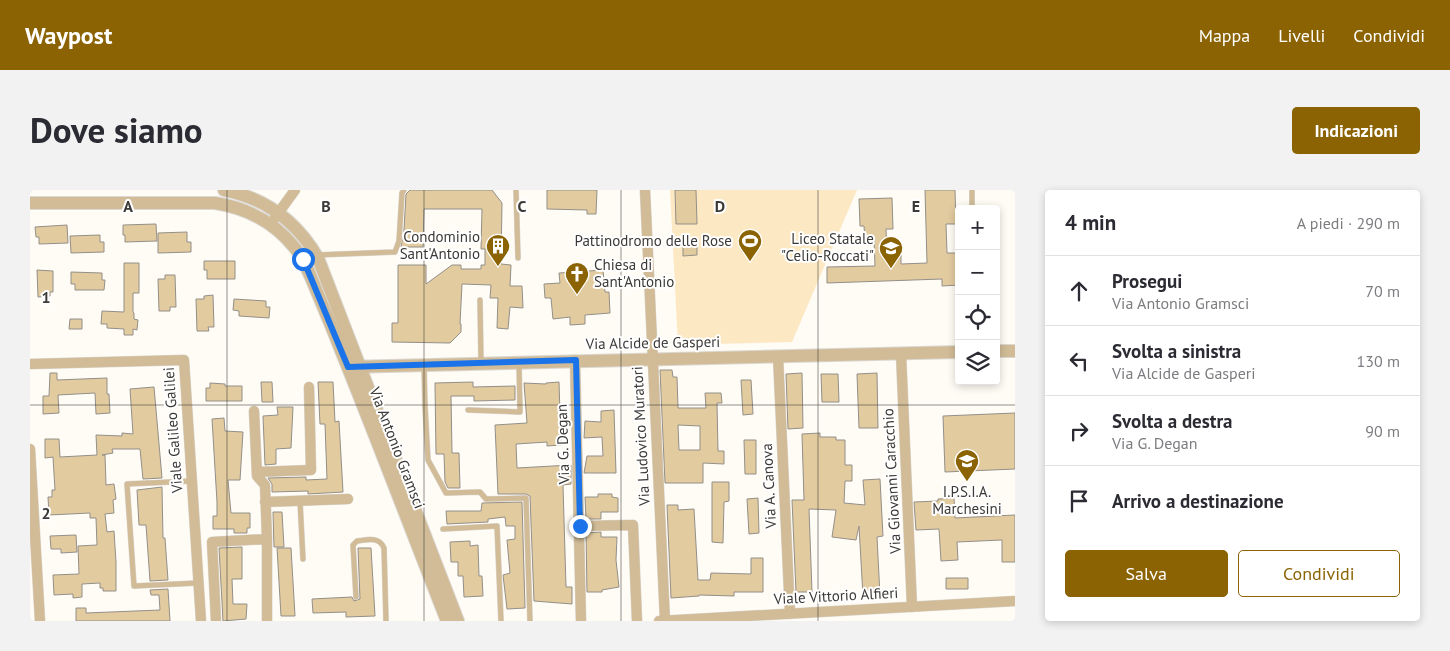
<!DOCTYPE html>
<html lang="it">
<meta charset="utf-8">
<style>
body{margin:0;font-family:"PT Sans",sans-serif;background:#f2f2f3;color:#2b2b33}
.controls{position:absolute;right:15px;top:15px;display:grid;overflow:hidden;border-radius:5px;box-shadow:0 2px 8px #0003}
.controls button{width:45px;height:45px;display:grid;place-items:center;padding:0;border:0;border-bottom:1px solid #e1e1e2;background:#fff;color:#2b2b33;font:25px sans-serif}
.stop{position:absolute;width:15px;height:15px;margin:-11px;border:4px solid #1a73e8;border-radius:50%;background:#fff}
.stop.end{background:#1a73e8;border-color:#fff;box-shadow:0 1px 5px #0008}
.list{margin:0;padding:0;list-style:none}
h2{display:flex;justify-content:space-between;align-items:center;height:65px;margin:0;padding:0 20px;font-size:21px}
h2 small{font-size:16px;font-weight:400;color:#7c7c81}
.list li{display:grid;grid-template-columns:32px 1fr auto;gap:15px;align-items:center;box-sizing:border-box;height:70px;padding:0 20px;border-top:1px solid #e1e1e2}
.list b{display:block;font-size:19px;white-space:nowrap}
.list p{margin:0;font-size:16px;white-space:nowrap;color:#7c7c81}
.list em{font-size:16px;font-style:normal;color:#7c7c81}
.actions{display:flex;gap:10px;padding:15px 20px}
.actions a{flex:1;padding:11px 0;border:1px solid #8b6303;border-radius:5px;text-align:center;font-size:18px;color:#8b6303}
.actions .main{background:#8b6303;color:#fff}
.icon{flex:none;width:28px;height:28px;fill:none;stroke:currentColor;stroke-width:2;stroke-linecap:round;stroke-linejoin:round}
.map{position:relative;flex:none;width:985px;height:431px;overflow:hidden;border-radius:5px}
header{display:flex;align-items:center;gap:30px;box-sizing:border-box;height:70px;padding:0 25px;background:#8b6303;color:#fff}
header strong{font-size:24px}
nav{display:flex;gap:28px;margin-inline-start:auto;font-size:18px}
.intro{display:flex;align-items:center;justify-content:space-between;box-sizing:border-box;height:120px;padding:0 30px}
h1{margin:0;font-size:35px}
.button{padding:12px 22px;border-radius:5px;background:#8b6303;color:#fff;font-size:18px;font-weight:700}
main{display:flex;gap:30px;padding:0 30px}
aside{flex:1;background:#fff;border-radius:5px;box-shadow:0 2px 8px #0003}
.map>svg:first-child{display:block}
.green{fill:#fde8c4}
.building{fill:#e3cba0;stroke:#938f88;fill-rule:evenodd}
.lines{fill:none;stroke-linecap:round;stroke-linejoin:round}
.service-casing{stroke:#dcd8d3;stroke-width:6}
.minor-casing{stroke:#dcd8d3;stroke-width:11}
.tertiary-casing{stroke:#dcd8d3;stroke-width:14}
.service{stroke:#d1bc97;stroke-width:5}
.minor{stroke:#d1bc97;stroke-width:10}
.tertiary{stroke:#d1bc97;stroke-width:12}
.route{stroke:#1a73e8;stroke-width:6}
.grid{fill:none;stroke:#3c3a37;stroke-width:1;stroke-opacity:0.55}
.labels{text-anchor:middle;stroke-width:4;stroke-linejoin:round;paint-order:stroke}
.poi-label{font-size:15px;fill:#3c3a37;stroke:#fff;text-anchor:end}
.street-label{font-size:15px;fill:#3c3a37;stroke:#fff}
.grid-label{font-size:16px;text-anchor:middle;font-weight:bold;fill:#3c3a37;stroke:#fff;stroke-width:4;stroke-linejoin:round;paint-order:stroke}
</style>
<header>
<strong>Waypost</strong>
<nav><a>Mappa</a><a>Livelli</a><a>Condividi</a></nav>
</header>
<div class="intro"><h1>Dove siamo</h1><a class="button">Indicazioni</a></div>
<main>
<div class="map">
<svg width="985" height="431" viewBox="0 0 985 431">
<rect width="100%" height="100%" fill="#fffbf5"/>
<path class="green" d="M640,0H827L762,152L648,155Z"/>
<path class="building" d="M380,0H462L472,13L471,74L481,75L480,96H492L493,118L480,117L478,139L467,138L468,108H460L461,95L432,94L430,134H431V142L420,153L362,152V133H368V75H396V94L422,75H431V79H451V75H455V59H451L452,19H394L393,57H371L374,40L376,4Z
M517,0H567L566,24H557V20L517,19Z
M645,0H666L667,34H646Z
M895,0H925L926,34H916L917,63H928L929,95L912,96V89L797,93V77L845,76L844,49H835L834,36H830L829,9L862,8L863,39H856L857,66L871,65V74L897,73Z
M126,34L127,51L95,52V45H93V35Z
M37,35L38,53L9,54V47H6L5,37Z
M157,42V52H161V62L128,63V43Z
M70,45V52H74V62L41,63L40,46Z
M667,51V65L653,66V52Z
M174,71H205V89H177V80H174Z
M94,73H109V103H103V122L104,123V129L108,130L107,140L103,139V145H94V139L77,138V134H71L72,121L94,122Z
M7,80L23,81V102H20V106L8,107Z
M573,80L575,102H579L580,123L555,125V134L540,135V127L523,129L521,108H515L514,94L530,93L529,83Z
M41,82L72,83V90H75L74,100H45V94H41Z
M135,85H145L146,117H140V121H129L128,89H135Z
M183,105L184,137H178L179,141H167L166,109H174V106Z
M204,109L236,111V117H240L239,128L209,126V121L203,120Z
M40,129H52V139H39Z
M630,180H642L643,187H647L648,218H676L675,203H691L692,213H687L688,261H694V274L673,273V293H635ZM648,235L670,236V260H649Z
M20,183H27V190L77,188V204H79L80,223L66,224L65,203L28,205L29,223L13,224V206H19Z
M772,183L773,238L758,239L756,184Z
M847,183L848,238H829L827,184Z
M791,184H808L809,212H792Z
M711,190H721L723,224L713,225Z
M231,192H242L243,212H232Z
M288,192H303L305,232L309,231L313,302L278,304V301L242,302V294L238,288L276,287V290L297,289L295,234H290Z
M443,192V197L485,196V210L444,211V206H421L422,263H429L430,298H418L415,292L414,264H406L405,193Z
M529,192L531,255L517,256V252L486,254L487,278L541,275V294L533,295L536,397H542V414L504,411L500,306L496,304H468L465,235L497,233L494,193L516,194V193Z
M180,193L195,194V196H212V211H176V198H180Z
M124,197L132,288L113,289L110,259H82L83,263L72,265H75L76,295L84,294L86,309L83,310L84,323L75,324L77,342L84,341L86,372V401H73V398H70V393L52,394V407L43,408V404L24,405L23,385L49,384L48,356L67,355L66,328H60V323L19,325L18,307H22V300H25L23,267L15,268V249H29L30,267L67,265L66,245L92,246V243L103,244L100,199Z
M247,217H263L261,258L246,259V274L235,275L233,226L248,225Z
M584,220L586,283H554L557,266H573L572,247L554,248L555,231L571,232V221Z
M985,223V279L915,282L913,226Z
M194,228L195,241L213,242L210,290H198L201,323H220V338H217V343H204V339H183V326H187V312L182,229Z
M790,243V247H806V250H815V275H822V291H815L814,313L835,315L833,290L850,289L853,346L847,347L850,406L833,407L829,336L826,350L802,347L806,320L779,319L782,402H766L762,310H774L772,244Z
M714,250H726V284H715Z
M682,292H699V311L694,312L693,353L682,352Z
M132,297L133,348H135L138,390L120,391L116,335H109L107,300Z
M568,304H582V307L588,308V322H571V329H556L555,307H568Z
M728,308L729,343L719,344L717,309Z
M924,308L925,328L985,325V372H972V350L927,352L928,370L911,371L909,339L886,340L884,312L908,311V309Z
M492,312L495,418L477,419L473,385L480,383L477,350L485,349V336H476L475,327L458,329V332L417,334L416,321H451L452,313Z
M637,315H648V320L664,319L668,390H680L681,383L721,384V368H733V402H704V406L669,405V406L641,408Z
M243,322H252L254,357H244Z
M571,342V347H587L586,370L589,397L572,400V402H557L556,343Z
M46,345L47,362L31,363V359H21L20,346Z
M440,351V356L448,355L449,386H452L453,406L434,407L433,386H428V372H421L420,352Z
M212,357V389H202L203,414H217L216,429L193,431L189,358Z
M247,358H261L265,426H251Z
M328,358H341L345,426L316,427V422L283,423L282,409L322,407L324,411L330,409Z
M916,388H938V399H916Z
M138,399L140,431H46V418H56V423L130,420L129,405H121L120,400Z"/>
<g class="lines">
<g class="service-casing">
<path id="service" d="M486,0L488,68
M942,0V19
M286,65L365,62L369,51L372,3L374,0
M450,110L451,172
M394,174L395,216L398,270L416,303L450,302L456,309L496,308L500,431
M438,220L490,222L489,173
M162,291L97,294L104,396L168,393
M270,311L273,369
M413,339L467,336L471,431
M326,407L323,355L327,351C337,350 349,346 354,358L356,431"/>
</g>
<g class="minor-casing">
<path id="minor" d="M615,0L635,431
M244,29L265,0
M871,164L882,417
M748,166L760,424
M545,170L551,431
M0,174L154,170L171,431
M0,259L10,431
M227,282L281,280L279,197
M235,312L318,309
M550,336L603,335L607,431
M237,349V431
M186,431L182,352L237,349L235,295L227,286L224,221
M629,431L985,411"/>
</g>
<g class="tertiary-casing">
<path id="tertiary" d="M194,0C235,8 267,32 288,68L428,431
M0,13H185C218,18 244,32 265,58C275,71 281,87 287,102C295,121 303,140 310,158C347,249 381,340 417,431
M966,161H985
M318,177L929,162"/>
</g>
<use href="#service" class="service"/>
<use href="#minor" class="minor"/>
<use href="#tertiary" class="tertiary"/>
</g>
<g class="lines">
<path class="route" d="M273,69L318,177L546,170L550,336"/>
</g>
<path class="grid" d="M197,0V431M394,0V431M591,0V431M788,0V431M0,215H985"/>
<defs>
<g id="stadium-pin" transform="scale(1.25)"><path d="M0 17L-7.5 6A9.5 9.5 0 1 1 7.5 6Z" fill="#8b6303" stroke="#fff"/><path d="M0-5a6.5 5 0 1 0 0 10a6.5 5 0 1 0 0-10ZM-3.5-1.8h7v3.6h-7Z" fill="#fff"/></g>
<g id="building-pin" transform="scale(1.25)"><path d="M0 17L-7.5 6A9.5 9.5 0 1 1 7.5 6Z" fill="#8b6303" stroke="#fff"/><path d="M-4-6H4V6H1V3H-1V6H-4ZM-2.5-4.3h1.7v1.8h-1.7ZM.8-4.3h1.7v1.8H.8ZM-2.5-1h1.7V.8h-1.7ZM.8-1h1.7V.8H.8Z" fill="#fff"/></g>
<g id="university-pin" transform="scale(1.25)"><path d="M0 17L-7.5 6A9.5 9.5 0 1 1 7.5 6Z" fill="#8b6303" stroke="#fff"/><path d="M0-5L7-2L0 1L-7-2ZM-4 1L0 2.5L4 1V4Q0 6-4 4Z" fill="#fff"/></g>
<g id="church-pin" transform="scale(1.25)"><path d="M0 17L-7.5 6A9.5 9.5 0 1 1 7.5 6Z" fill="#8b6303" stroke="#fff"/><path d="M-1.2-6h2.4v3.5h3.3v2.4h-3.3V6h-2.4V-.1h-3.3v-2.4h3.3Z" fill="#fff"/></g>
</defs>
<g fill-rule="evenodd">
<use href="#stadium-pin" x="720" y="51"/>
<use href="#building-pin" x="468" y="56"/>
<use href="#university-pin" x="861" y="58"/>
<use href="#church-pin" x="547" y="84"/>
<use href="#university-pin" x="937" y="271"/>
</g>
<g class="labels">
<g class="poi-label">
<text x="450" y="52">Condominio<tspan x="450" dy="17">Sant'Antonio</tspan></text>
<text x="844" y="54">Liceo Statale<tspan x="844" dy="17">"Celio-Roccati"</tspan></text>
<text x="702" y="56">Pattinodromo delle Rose</text>
<text x="564" y="80" text-anchor="start">Chiesa di<tspan x="564" dy="17">Sant'Antonio</tspan></text>
<text x="937" y="307" text-anchor="middle">I.P.S.I.A.<tspan x="937" dy="17">Marchesini</tspan></text>
</g>
<g class="street-label">
<text transform="translate(623 153) rotate(-1)" y="5">Via Alcide de Gasperi</text>
<text transform="translate(143 240) rotate(-94)" y="5">Viale Galileo Galilei</text>
<text transform="translate(611 246) rotate(-93)" y="5">Via Ludovico Muratori</text>
<text transform="translate(533 254) rotate(-92)" y="5">Via G. Degan</text>
<text transform="translate(367 258) rotate(69)" y="5">Via Antonio Gramsci</text>
<text transform="translate(862 291) rotate(-93)" y="5">Via Giovanni Caracchio</text>
<text transform="translate(739 296) rotate(-93)" y="5">Via A. Canova</text>
<text transform="translate(806 406) rotate(-3)" y="5">Viale Vittorio Alfieri</text>
</g>
</g>
<g class="grid-label">
<text x="98" y="22">A</text>
<text x="296" y="22">B</text>
<text x="492" y="22">C</text>
<text x="690" y="22">D</text>
<text x="886" y="22">E</text>
<text x="16" y="113">1</text>
<text x="16" y="329">2</text>
</g>
</svg>
<div class="controls">
<button>+</button>
<button>−</button>
<button><svg class="icon" aria-label="locate" viewBox="0 0 24 24"><circle cx="12" cy="12" r="6"/><path d="M12 2v4M12 18v4M2 12h4M18 12h4"/></svg></button>
<button><svg class="icon" aria-label="layers" viewBox="0 0 24 24"><path d="M12 4l9 5-9 5-9-5zM3 14l9 5 9-5"/></svg></button>
</div>
<div class="stop" style="left:273px;top:69px"></div>
<div class="stop end" style="left:550px;top:336px"></div>
</div>
<aside>
<h2>4 min<small>A piedi · 290 m</small></h2>
<ul class="list">
<li><svg class="icon" aria-label="ahead" viewBox="0 0 24 24"><path d="M12 20V5M6 11l6-6 6 6"/></svg><div><b>Prosegui</b><p>Via Antonio Gramsci</p></div><em>70 m</em></li>
<li><svg class="icon" aria-label="left" viewBox="0 0 24 24"><path d="M17 20v-9H6M10 6l-5 5 5 5"/></svg><div><b>Svolta a sinistra</b><p>Via Alcide de Gasperi</p></div><em>130 m</em></li>
<li><svg class="icon" aria-label="right" viewBox="0 0 24 24"><path d="M7 20v-9h11M14 6l5 5-5 5"/></svg><div><b>Svolta a destra</b><p>Via G. Degan</p></div><em>90 m</em></li>
<li><svg class="icon" aria-label="arrive" viewBox="0 0 24 24"><path d="M6 21V4h12l-3 4 3 4H6"/></svg><div><b>Arrivo a destinazione</b></div></li>
</ul>
<div class="actions"><a class="main">Salva</a><a>Condividi</a></div>
</aside>
</main>
